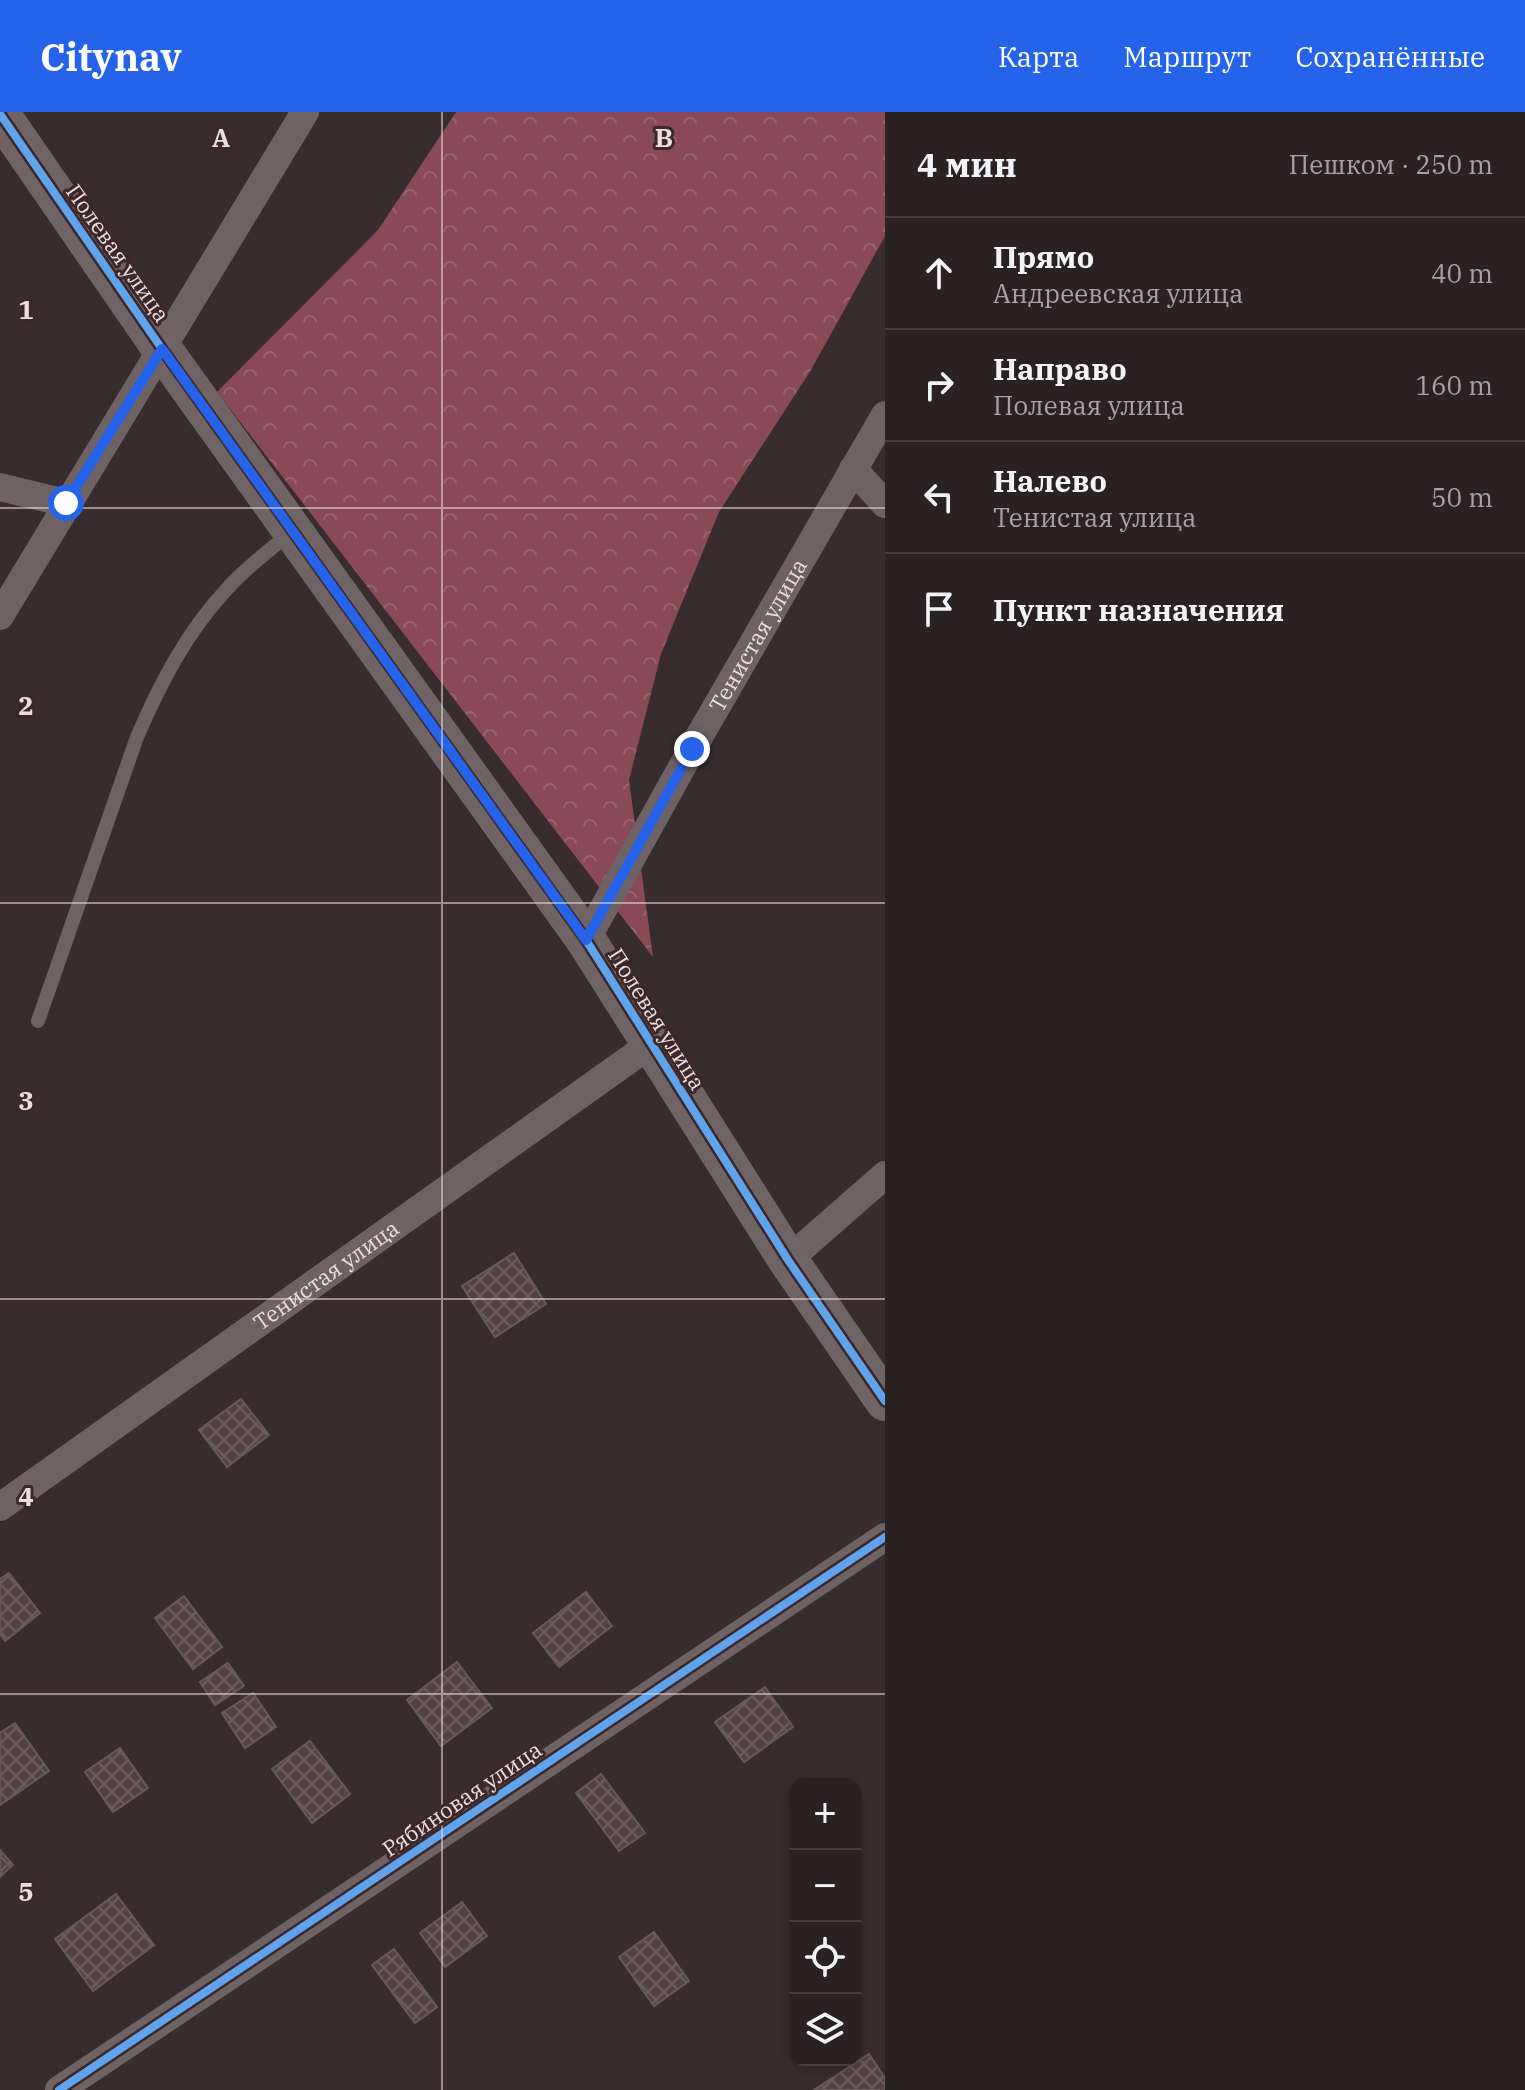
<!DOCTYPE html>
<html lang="ru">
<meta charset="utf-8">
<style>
body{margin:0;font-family:"IBM Plex Serif",serif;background:#32292a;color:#f1f3f6}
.controls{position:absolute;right:24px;bottom:24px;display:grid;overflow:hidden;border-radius:16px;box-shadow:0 4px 12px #0003}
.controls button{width:72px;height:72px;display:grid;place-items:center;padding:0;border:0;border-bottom:2px solid #463e40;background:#2a2122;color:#f1f3f6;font:40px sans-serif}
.stop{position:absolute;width:24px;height:24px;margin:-18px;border:6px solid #2563eb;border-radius:50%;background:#fff}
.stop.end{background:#2563eb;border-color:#fff;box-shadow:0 2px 8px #0008}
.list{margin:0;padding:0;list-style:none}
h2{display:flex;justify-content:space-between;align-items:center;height:104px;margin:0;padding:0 32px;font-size:34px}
h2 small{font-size:26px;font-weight:400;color:#a5a3a5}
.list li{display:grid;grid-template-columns:52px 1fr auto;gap:24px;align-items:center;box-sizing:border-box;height:112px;padding:0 32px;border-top:2px solid #463e40}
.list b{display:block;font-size:30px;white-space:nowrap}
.list p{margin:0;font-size:26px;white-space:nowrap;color:#a5a3a5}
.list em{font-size:26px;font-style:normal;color:#a5a3a5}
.icon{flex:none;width:44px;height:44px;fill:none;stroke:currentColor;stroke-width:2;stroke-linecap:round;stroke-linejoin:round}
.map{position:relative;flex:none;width:885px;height:1978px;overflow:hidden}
header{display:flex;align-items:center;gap:48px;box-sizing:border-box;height:112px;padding:0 40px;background:#2563eb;color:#fff}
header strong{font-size:38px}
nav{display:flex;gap:44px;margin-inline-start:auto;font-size:28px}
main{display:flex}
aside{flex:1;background:#2a2122}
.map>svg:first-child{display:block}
.forest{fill:url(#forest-crowns)}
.building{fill:url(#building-cross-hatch);stroke:#645a5c;stroke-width:2}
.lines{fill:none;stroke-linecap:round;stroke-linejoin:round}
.lane{stroke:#6e6264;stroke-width:14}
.street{stroke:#6e6264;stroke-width:28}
.secondary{stroke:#706365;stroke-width:40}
.cycleway-casing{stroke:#3c282b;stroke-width:13}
.cycleway{stroke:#60a3ed;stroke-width:8}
.route{stroke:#2563eb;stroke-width:10}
.grid{fill:none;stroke:#ecdee0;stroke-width:2;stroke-opacity:0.55}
.labels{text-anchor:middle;stroke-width:6;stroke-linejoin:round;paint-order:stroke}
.street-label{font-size:22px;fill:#ecdee0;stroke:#3c282b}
.grid-label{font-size:26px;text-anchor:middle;font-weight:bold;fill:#ecdee0;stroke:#3c282b;stroke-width:6;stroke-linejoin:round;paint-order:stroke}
</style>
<header>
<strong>Citynav</strong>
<nav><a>Карта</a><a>Маршрут</a><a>Сохранённые</a></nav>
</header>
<main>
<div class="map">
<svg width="885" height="1978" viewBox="0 0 885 1978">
<defs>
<pattern id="forest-crowns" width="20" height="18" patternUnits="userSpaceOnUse" patternTransform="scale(2)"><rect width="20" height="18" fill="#894957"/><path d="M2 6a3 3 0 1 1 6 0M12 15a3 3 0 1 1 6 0" fill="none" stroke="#9a636f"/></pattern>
<pattern id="building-cross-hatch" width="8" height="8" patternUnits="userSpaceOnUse" patternTransform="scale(2)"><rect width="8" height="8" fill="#534145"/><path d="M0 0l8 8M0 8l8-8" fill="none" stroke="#6c5c60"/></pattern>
</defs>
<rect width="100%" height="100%" fill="#382c2e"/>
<path class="forest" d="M456,0H885V124L811,258L719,400L661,542L629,668L653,845L217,280L378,118Z"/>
<path class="building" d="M514,1141L546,1192L495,1225L462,1174Z
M241,1287L269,1323L227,1355L199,1318Z
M9,1461L40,1501L5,1529L0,1522V1467Z
M586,1480L612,1514L559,1555L533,1521Z
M184,1484L222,1535L193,1557L155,1506Z
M457,1550L492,1596L441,1634L407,1588Z
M228,1551L244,1574L215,1593L200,1570Z
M765,1575L793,1615L744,1650L715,1610Z
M253,1581L276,1615L245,1636L222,1601Z
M15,1611L49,1659L0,1693V1621Z
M310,1629L350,1682L312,1711L272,1657Z
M120,1636L148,1676L113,1700L85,1660Z
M601,1662L645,1721L619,1739L576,1681Z
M0,1738L13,1753L0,1765Z
M116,1782L154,1833L93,1879L55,1827Z
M462,1790L487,1824L445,1855L420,1821Z
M654,1820L689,1869L654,1894L619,1845Z
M394,1837L437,1895L415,1911L372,1853Z
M869,1942L885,1966V1978H814Z"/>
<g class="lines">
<path class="lane" d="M38,909L137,625C160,572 186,521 226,478C244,457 269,439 290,421"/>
<g class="street">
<path d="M853,357L885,392"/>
<path d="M0,375L66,391"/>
<path d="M0,504L305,0"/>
<path id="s1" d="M586,828L692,637L885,303"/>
<path d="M788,1148L885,1063"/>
<path id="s2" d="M0,1395L651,932"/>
<path d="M59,1978L885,1425"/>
</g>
<path class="secondary" d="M0,2L162,237L586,828L788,1148L885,1289"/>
<g class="cycleway-casing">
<path id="cycleway" d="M0,2L162,237L586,828L788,1148L885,1289
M59,1978L885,1425"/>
</g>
<use href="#cycleway" class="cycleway"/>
</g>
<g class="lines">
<path class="route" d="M66,391L162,237L586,828L692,637"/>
</g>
<path class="grid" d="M442,0V1978M0,396H885M0,791H885M0,1187H885M0,1582H885"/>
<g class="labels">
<g class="street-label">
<text transform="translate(118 141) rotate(55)" y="8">Полевая улица</text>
<text dy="8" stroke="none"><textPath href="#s1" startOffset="350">Тенистая улица</textPath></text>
<text transform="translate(657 907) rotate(58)" y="8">Полевая улица</text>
<text dy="8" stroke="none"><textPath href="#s2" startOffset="400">Тенистая улица</textPath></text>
<text transform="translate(462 1687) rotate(-34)" y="8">Рябиновая улица</text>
</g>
</g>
<g class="grid-label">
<text x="221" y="35">A</text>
<text x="664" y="35">B</text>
<text x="26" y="207">1</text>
<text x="26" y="603">2</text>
<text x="26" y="998">3</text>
<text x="26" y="1394">4</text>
<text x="26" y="1789">5</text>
</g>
</svg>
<div class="controls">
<button>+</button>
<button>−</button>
<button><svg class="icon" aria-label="locate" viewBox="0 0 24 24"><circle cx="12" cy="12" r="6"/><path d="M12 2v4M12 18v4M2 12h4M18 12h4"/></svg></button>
<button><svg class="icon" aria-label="layers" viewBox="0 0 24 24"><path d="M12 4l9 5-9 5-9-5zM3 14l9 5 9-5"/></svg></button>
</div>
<div class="stop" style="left:66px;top:391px"></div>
<div class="stop end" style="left:692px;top:637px"></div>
</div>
<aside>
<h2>4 мин<small>Пешком · 250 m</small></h2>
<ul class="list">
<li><svg class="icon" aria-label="ahead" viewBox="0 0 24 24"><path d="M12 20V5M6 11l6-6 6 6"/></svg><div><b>Прямо</b><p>Андреевская улица</p></div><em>40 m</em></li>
<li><svg class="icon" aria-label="right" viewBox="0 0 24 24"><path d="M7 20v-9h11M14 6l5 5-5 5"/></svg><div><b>Направо</b><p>Полевая улица</p></div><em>160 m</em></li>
<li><svg class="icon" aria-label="left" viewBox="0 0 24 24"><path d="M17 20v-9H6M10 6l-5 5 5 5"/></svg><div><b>Налево</b><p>Тенистая улица</p></div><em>50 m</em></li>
<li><svg class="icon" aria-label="arrive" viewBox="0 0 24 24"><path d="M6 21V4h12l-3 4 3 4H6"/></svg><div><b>Пункт назначения</b></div></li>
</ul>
</aside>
</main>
